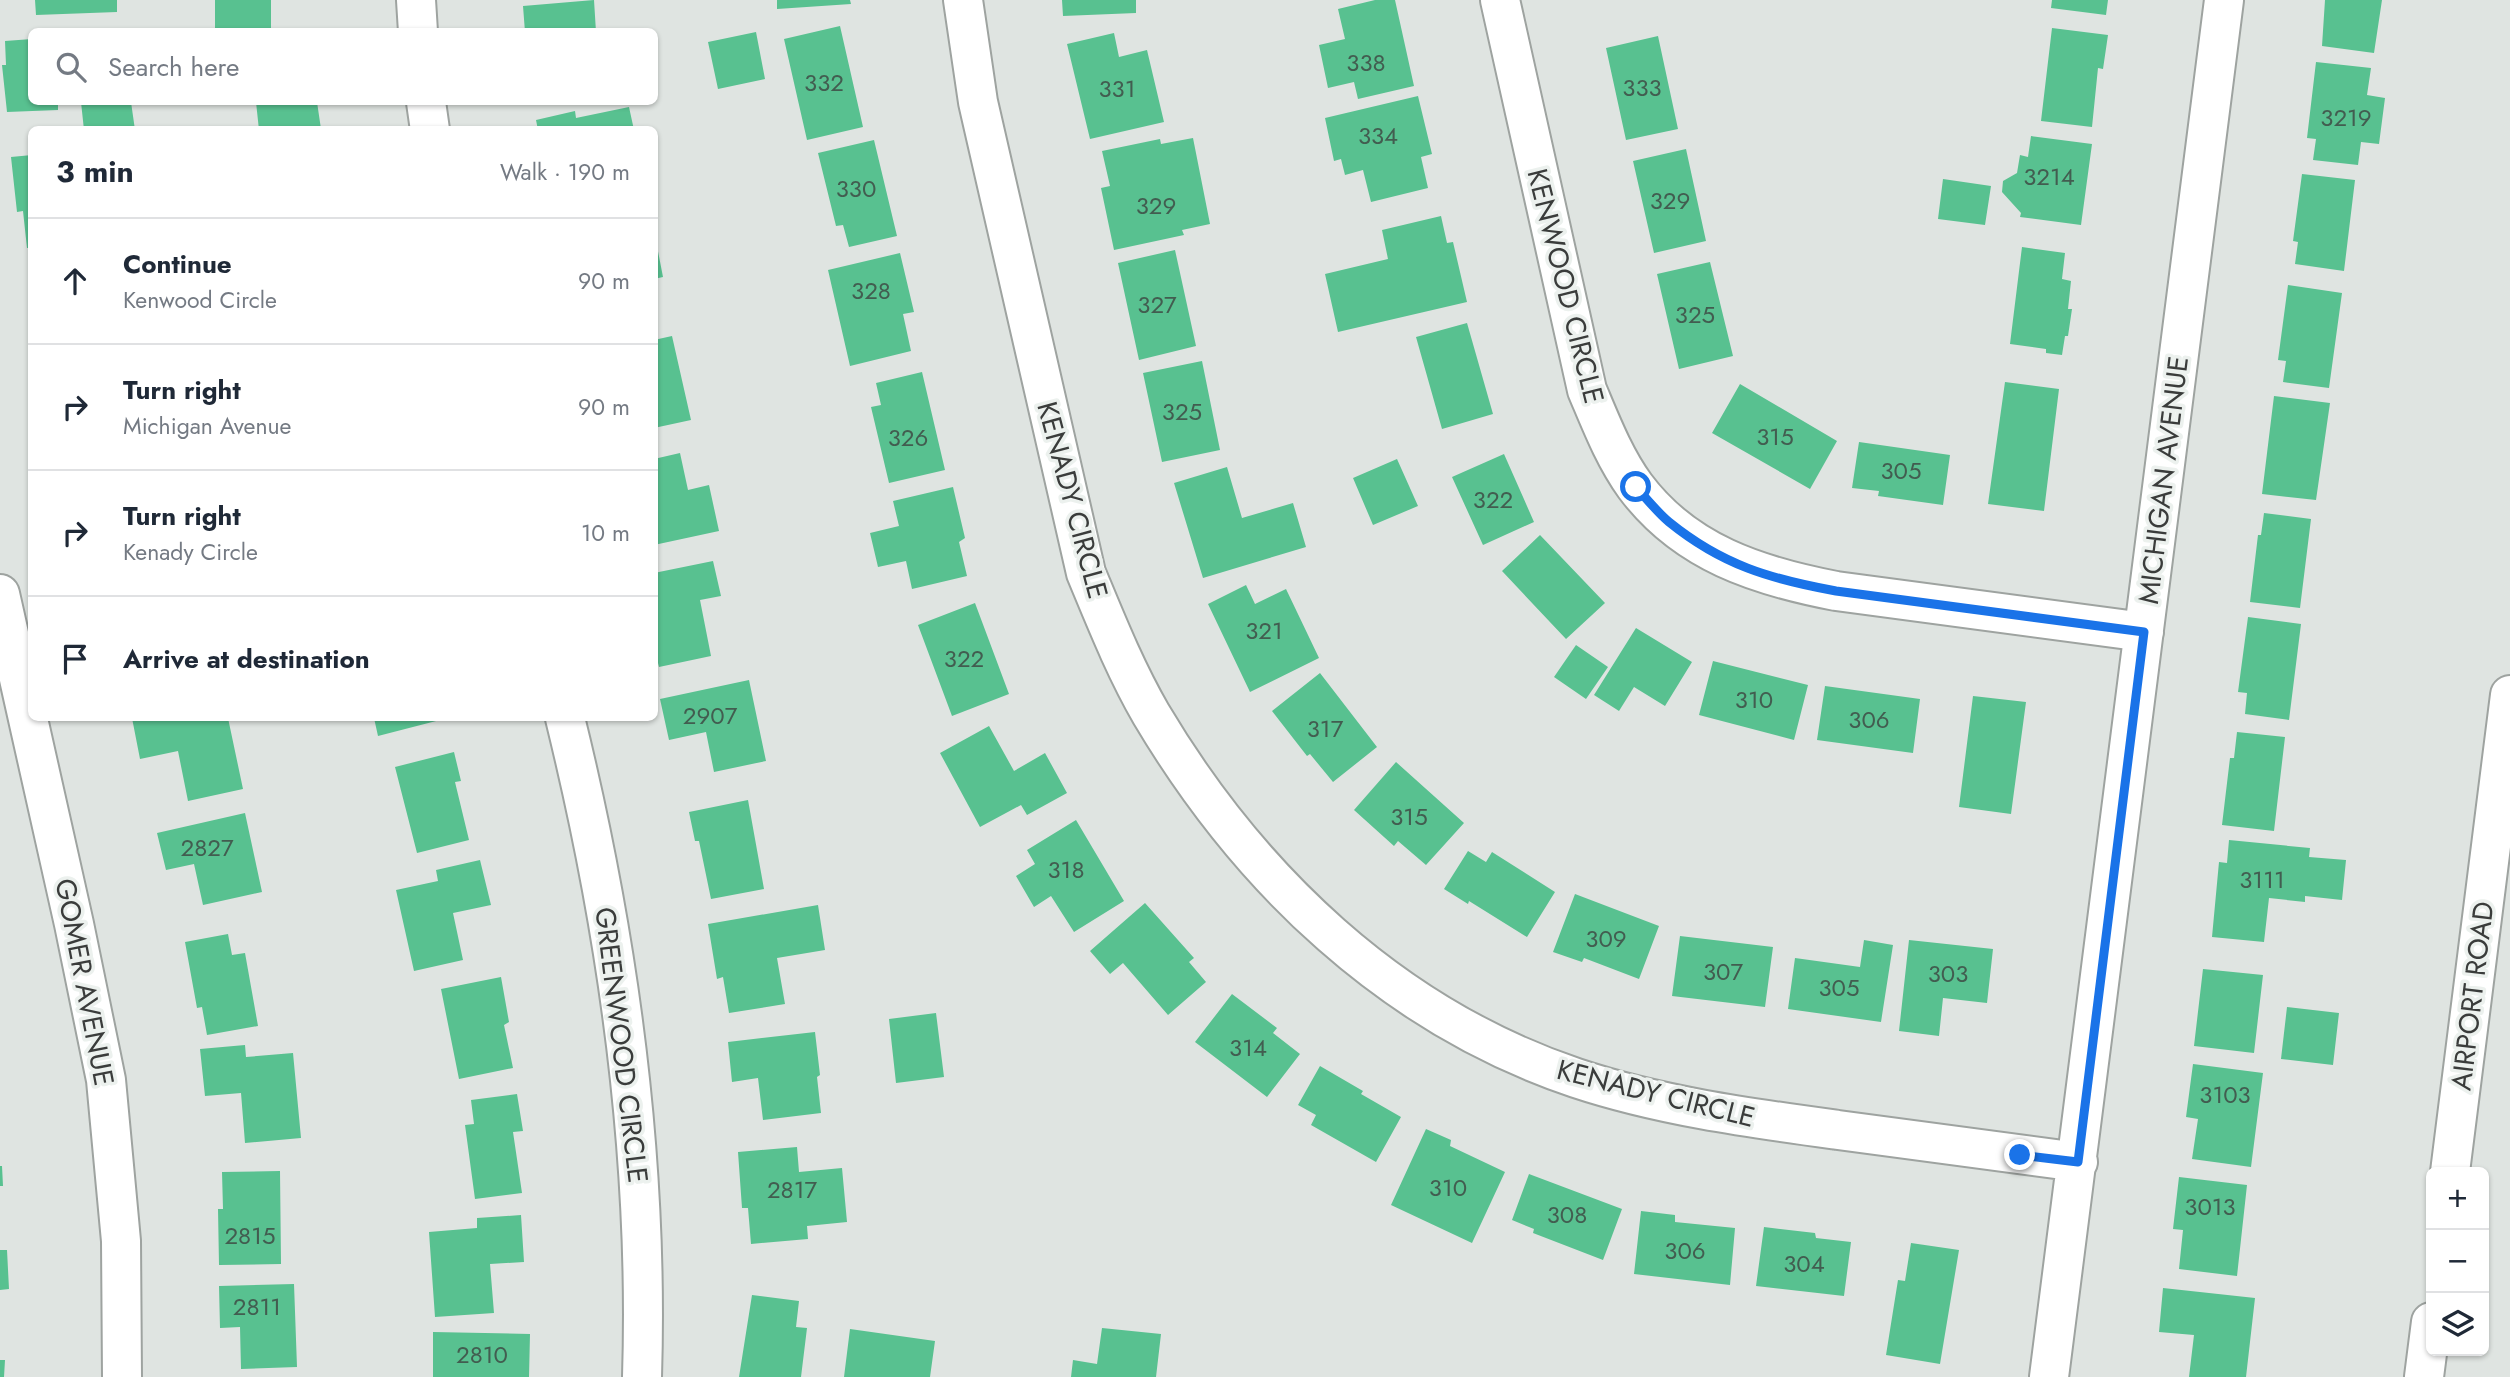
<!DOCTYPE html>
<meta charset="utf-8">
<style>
body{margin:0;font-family:Jost,sans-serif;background:#f2f2f3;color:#1f2937}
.controls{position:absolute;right:21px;bottom:21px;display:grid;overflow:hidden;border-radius:10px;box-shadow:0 2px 5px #0004}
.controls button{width:63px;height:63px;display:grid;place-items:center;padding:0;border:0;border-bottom:2px solid #e0e1e3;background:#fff;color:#1f2937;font:35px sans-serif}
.stop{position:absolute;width:21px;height:21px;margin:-16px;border:5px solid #1a73e8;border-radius:50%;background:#fff}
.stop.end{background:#1a73e8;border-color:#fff;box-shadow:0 2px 7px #0008}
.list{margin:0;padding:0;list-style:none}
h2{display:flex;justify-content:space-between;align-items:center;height:91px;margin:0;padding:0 28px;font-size:30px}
h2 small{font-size:23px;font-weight:400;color:#747a83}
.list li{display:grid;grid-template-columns:46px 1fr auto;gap:21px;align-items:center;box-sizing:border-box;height:126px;padding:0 28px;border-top:2px solid #e0e1e3}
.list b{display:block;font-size:26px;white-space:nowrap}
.list p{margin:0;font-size:23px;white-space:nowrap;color:#747a83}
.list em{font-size:23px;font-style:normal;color:#747a83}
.icon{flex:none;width:38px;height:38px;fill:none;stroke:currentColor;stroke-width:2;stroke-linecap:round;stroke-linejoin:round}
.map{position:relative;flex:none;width:2510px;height:1377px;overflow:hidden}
.search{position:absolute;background:#fff;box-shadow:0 2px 5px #0004;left:28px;top:28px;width:630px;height:77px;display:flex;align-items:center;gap:18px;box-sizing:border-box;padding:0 24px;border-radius:10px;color:#747a83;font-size:26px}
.panel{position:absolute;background:#fff;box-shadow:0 2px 5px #0004;left:28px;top:126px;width:630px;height:595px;border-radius:10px}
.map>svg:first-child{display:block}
.building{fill:#58c190}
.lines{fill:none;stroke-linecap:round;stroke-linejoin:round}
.street-casing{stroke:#9ea3a0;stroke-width:42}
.primary-casing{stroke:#9ea3a0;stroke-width:42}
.street{stroke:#fff;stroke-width:38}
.primary{stroke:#fff;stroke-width:38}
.route{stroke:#1a73e8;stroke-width:9}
.labels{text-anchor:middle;stroke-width:7;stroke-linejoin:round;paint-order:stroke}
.number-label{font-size:24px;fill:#425d50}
.street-label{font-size:28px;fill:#3a3c3b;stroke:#ecf1ee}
</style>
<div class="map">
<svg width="2510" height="1377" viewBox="0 0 2510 1377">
<rect width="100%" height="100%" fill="#dfe4e1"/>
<path class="building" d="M35,0H117V12L36,15Z
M215,0H271V32H215Z
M594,0L596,32H525L523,6Z
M777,0H850L851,4L777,9Z
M1062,0H1136V13L1063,16Z
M1375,0H1395L1414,86L1358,99L1354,82L1328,88L1319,45L1345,39L1338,9Z
M2052,0H2108L2106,15L2051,8Z
M2325,0H2382L2374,53L2322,46Z
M840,26L863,127L807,140L784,39Z
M2052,28L2108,35L2103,69L2098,68L2092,127L2041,121Z
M756,32L765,79L718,89L708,42Z
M1114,33L1119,57L1147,50L1164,122L1090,139L1067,44Z
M1658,36L1678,129L1626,140L1606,48Z
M32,39V102H58V110L7,112L2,65H6L5,41Z
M2316,62L2371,68L2367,95L2385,98L2379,144L2361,142L2358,165L2313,160L2316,139L2307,138Z
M1418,96L1432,154L1421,157L1428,188L1371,202L1363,170L1345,175L1341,159L1334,161L1325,118Z
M81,102H131L135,130H84Z
M256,102H317L321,129L259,130Z
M629,107L634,130H538L536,120L575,111L576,118Z
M2031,136L2092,144L2081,225L2020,217L2021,213L2002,192L2003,181L2017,173L2020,155L2028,157Z
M1193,138L1210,224L1182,230L1184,235L1114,250L1101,188L1110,186L1102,151L1160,139L1161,144Z
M874,140L897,236L849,247L843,225L836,226L818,153Z
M1686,149L1706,241L1654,253L1633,161Z
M32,155V248H27L23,211L17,212L11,157Z
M2302,174L2355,180L2344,271L2295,264L2298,242L2293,241Z
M1943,179L1991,186L1985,225L1938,219Z
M1441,216L1447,243L1453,242L1467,302L1338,332L1325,274L1388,259L1382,230Z
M656,241L663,277L654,279V242Z
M2022,247L2065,253L2062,279L2071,281L2068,309H2072L2068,336H2065L2062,355L2046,353V349L2010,344Z
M1175,250L1196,346L1139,360L1118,263Z
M900,253L914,312L903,314L911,351L850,366L828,270Z
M1710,262L1733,356L1679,369L1657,274Z
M2288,285L2342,293L2329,388L2283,382L2286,361L2278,360Z
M1467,323L1493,414L1442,429L1416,337Z
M672,336L691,420L654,428V340Z
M1202,361L1220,450L1162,462L1143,373Z
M922,372L945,470L889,483L871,407L881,405L876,383Z
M2005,382L2059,389L2044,511L1988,504Z
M1740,384L1837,441L1810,489L1712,433Z
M2274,396L2330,403L2316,500L2262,494Z
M1859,442L1950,455L1943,505L1878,496L1879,491L1852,488Z
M680,453L688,490L709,485L719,531L654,545V459Z
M1504,454L1534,522L1483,545L1452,477Z
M1397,459L1418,506L1373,525L1353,478Z
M1227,467L1242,518L1293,503L1306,547L1203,578L1174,483Z
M953,487L965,538L959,542L967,576L912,589L906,561L878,567L870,533L899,526L893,501Z
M2264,513L2311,519L2300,608L2250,602L2258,535H2261Z
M1540,535L1605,603L1566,639L1502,571Z
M713,561L721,596L700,600L711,656L659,667L654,647V573Z
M1246,585L1255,604L1286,589L1319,658L1250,692L1208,604Z
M975,603L1009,694L952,716L918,625Z
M2248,617L2301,624L2289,720L2245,714L2247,693L2238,692Z
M1636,628L1692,662L1665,706L1634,687L1619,711L1594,695Z
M1576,645L1608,667L1586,699L1554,677Z
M1713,661L1808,685L1794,740L1699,715Z
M1320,673L1377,747L1333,782L1310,754L1307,756L1272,711Z
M749,680L766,761L714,772L706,732L669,740L660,699Z
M1825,686L1920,699L1913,753L1817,740Z
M1973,696L2026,702L2011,814L1959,807Z
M132,718H228L243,789L188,801L178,751L140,759Z
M374,718H439L440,720L378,736Z
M989,726L1014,771L1045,753L1067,793L1027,815L1021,805L980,827L940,753Z
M2237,732L2285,737L2274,831L2222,825L2230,758H2234Z
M454,752L461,781L455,782L469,840L417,853L395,767Z
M1396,762L1464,823L1426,865L1398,841L1394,846L1354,810Z
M748,800L764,889L711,899L699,841H695L689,812Z
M245,813L262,892L203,905L194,864L166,870L157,833Z
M1076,820L1124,901L1074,932L1051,896L1034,907L1016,876L1035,864L1027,850Z
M2229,840L2310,848L2309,857L2346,860L2342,900L2305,896V902L2269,898L2264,942L2212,937L2219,862L2227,863Z
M1468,851L1486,862L1492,852L1555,892L1527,937L1469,901L1468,904L1444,889Z
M480,860L491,905L453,913L463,960L414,971L396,890L438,881L436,870Z
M1575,894L1659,926L1639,979L1584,958L1582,962L1553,952Z
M1145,903L1194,958L1189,962L1206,982L1168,1015L1123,963L1110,974L1090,951Z
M818,905L825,950L777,958L785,1004L729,1013L723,977L717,979L708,924Z
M228,934L232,955L245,953L258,1026L207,1035L202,1007L197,1008L185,942Z
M1680,936L1773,947L1765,1007L1672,996Z
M1864,940L1893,945L1881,1022L1788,1009L1795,958L1860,967Z
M1909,940L1993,949L1987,1003L1943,998L1939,1036L1899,1031Z
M2203,969L2263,975L2254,1053L2194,1046Z
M501,977L509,1022L504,1025L513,1068L459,1079L441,989Z
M1232,994L1277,1028L1273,1033L1300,1054L1267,1097L1195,1042Z
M2287,1007L2339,1013L2333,1065L2281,1059Z
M936,1013L944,1077L896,1083L889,1019Z
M815,1032L820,1075L817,1077L821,1113L763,1120L758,1078L732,1082L728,1042Z
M245,1045L246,1057L293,1053L301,1138L245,1143L241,1093L205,1096L200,1049Z
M2193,1064L2263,1073L2251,1167L2192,1159L2198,1119L2186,1117Z
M1320,1066L1363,1091L1361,1094L1401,1117L1376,1162L1311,1125L1316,1115L1298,1105Z
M517,1094L523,1131L513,1132L522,1193L475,1199L465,1125L474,1124L471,1100Z
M1426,1129L1451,1140L1450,1146L1505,1172L1472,1243L1391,1205Z
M797,1147L799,1172L842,1168L847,1222L807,1226L808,1239L751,1244L748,1208H742L738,1152Z
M0,1166H2L3,1186H0Z
M280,1171L281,1264L219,1265L218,1209H223L222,1172Z
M1529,1174L1622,1209L1603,1260L1533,1233L1534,1229L1512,1220Z
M2179,1177L2247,1185L2237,1276L2179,1269L2183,1230L2173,1229Z
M1641,1211L1675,1215V1222L1735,1228L1730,1285L1634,1274Z
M521,1215L524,1262L490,1264L494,1313L435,1317L429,1232L477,1228V1218Z
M1764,1227L1815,1233L1816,1238L1851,1242L1844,1296L1756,1286Z
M1911,1243L1959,1250L1940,1364L1886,1355L1898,1280L1905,1281Z
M0,1250H7L9,1289L0,1290Z
M294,1284L297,1367L241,1369L240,1327L220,1328L219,1286Z
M2163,1288L2255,1298L2246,1377H2189L2194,1335L2159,1332Z
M752,1295L799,1301L796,1327L807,1328L801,1377H739Z
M1102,1328L1161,1334L1156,1377H1071L1073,1360L1097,1364Z
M850,1329L935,1341L930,1377H844Z
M433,1332L530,1334L529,1377H433Z
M0,1360H5L4,1377H0Z"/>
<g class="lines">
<g class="street-casing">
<path id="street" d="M416,0L418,32
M963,0L978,102L1086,573C1106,621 1125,669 1151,714C1249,879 1392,1016 1576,1078C1660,1106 1750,1118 1838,1130C1918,1141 1998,1152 2078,1162
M1500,0L1587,390C1601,423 1614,457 1635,486C1685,553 1758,576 1836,591L2144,632
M426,102L430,130
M0,594L74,924L106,1080L121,1241L122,1377
M565,718C618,933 649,1155 642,1377
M2049,1377L2224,0"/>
</g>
<g class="primary-casing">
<path id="primary" d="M2450,1172L2510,695
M2424,1377L2431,1322"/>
</g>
<use href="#street" class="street"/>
<use href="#primary" class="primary"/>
</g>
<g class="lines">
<path class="route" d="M1636,487C1646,498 1657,512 1669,522C1722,565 1770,579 1836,591L2144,632L2078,1162L2020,1155"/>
</g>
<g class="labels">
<g class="number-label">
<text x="1366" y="71">338</text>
<text x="824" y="91">332</text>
<text x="1642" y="96">333</text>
<text x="1117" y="97">331</text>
<text x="2346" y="126">3219</text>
<text x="1378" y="144">334</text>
<text x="2049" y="185">3214</text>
<text x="856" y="197">330</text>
<text x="1670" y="209">329</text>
<text x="1156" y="214">329</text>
<text x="871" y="299">328</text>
<text x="1157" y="313">327</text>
<text x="1695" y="323">325</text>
<text x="1182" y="420">325</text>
<text x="1775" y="445">315</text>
<text x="908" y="446">326</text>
<text x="1901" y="479">305</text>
<text x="1493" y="508">322</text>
<text x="1264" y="639">321</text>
<text x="964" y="667">322</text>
<text x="1754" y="708">310</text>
<text x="710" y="724">2907</text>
<text x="1869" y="728">306</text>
<text x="1325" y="737">317</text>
<text x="1409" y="825">315</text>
<text x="207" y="856">2827</text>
<text x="1066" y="878">318</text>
<text x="2262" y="888">3111</text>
<text x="1606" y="947">309</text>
<text x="1723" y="980">307</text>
<text x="1948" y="982">303</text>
<text x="1839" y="996">305</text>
<text x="1248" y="1056">314</text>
<text x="2225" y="1103">3103</text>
<text x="1448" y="1196">310</text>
<text x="792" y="1198">2817</text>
<text x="2210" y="1215">3013</text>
<text x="1567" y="1223">308</text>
<text x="250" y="1244">2815</text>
<text x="1685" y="1259">306</text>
<text x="1804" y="1272">304</text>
<text x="257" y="1315">2811</text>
<text x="482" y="1363">2810</text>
</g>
<g class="street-label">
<text transform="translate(1566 286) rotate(76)" y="10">KENWOOD CIRCLE</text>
<text transform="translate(2163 480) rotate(-83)" y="10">MICHIGAN AVENUE</text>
<text transform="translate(1073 500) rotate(75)" y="10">KENADY CIRCLE</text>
<text transform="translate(85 982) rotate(79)" y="10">GOMER AVENUE</text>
<text transform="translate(2472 996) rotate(-83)" y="10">AIRPORT ROAD</text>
<text transform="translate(622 1045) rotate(83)" y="10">GREENWOOD CIRCLE</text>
<text transform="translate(1656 1093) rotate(14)" y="10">KENADY CIRCLE</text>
</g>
</g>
</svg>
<div class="controls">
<button>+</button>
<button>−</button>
<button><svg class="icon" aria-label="layers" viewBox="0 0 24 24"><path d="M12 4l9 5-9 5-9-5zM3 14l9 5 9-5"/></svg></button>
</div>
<div class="stop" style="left:1636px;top:487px"></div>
<div class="stop end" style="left:2020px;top:1155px"></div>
<div class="search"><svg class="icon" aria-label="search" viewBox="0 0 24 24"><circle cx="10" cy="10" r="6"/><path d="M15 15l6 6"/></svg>Search here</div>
<section class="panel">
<h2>3 min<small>Walk · 190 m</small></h2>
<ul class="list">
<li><svg class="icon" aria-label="ahead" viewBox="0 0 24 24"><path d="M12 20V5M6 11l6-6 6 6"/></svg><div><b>Continue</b><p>Kenwood Circle</p></div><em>90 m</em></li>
<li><svg class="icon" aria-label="right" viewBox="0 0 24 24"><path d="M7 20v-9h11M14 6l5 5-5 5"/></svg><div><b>Turn right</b><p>Michigan Avenue</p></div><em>90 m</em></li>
<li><svg class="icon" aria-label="right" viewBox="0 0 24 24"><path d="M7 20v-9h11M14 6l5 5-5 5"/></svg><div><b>Turn right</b><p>Kenady Circle</p></div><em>10 m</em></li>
<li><svg class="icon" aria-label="arrive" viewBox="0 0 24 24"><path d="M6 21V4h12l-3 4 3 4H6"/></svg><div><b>Arrive at destination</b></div></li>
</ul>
</section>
</div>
